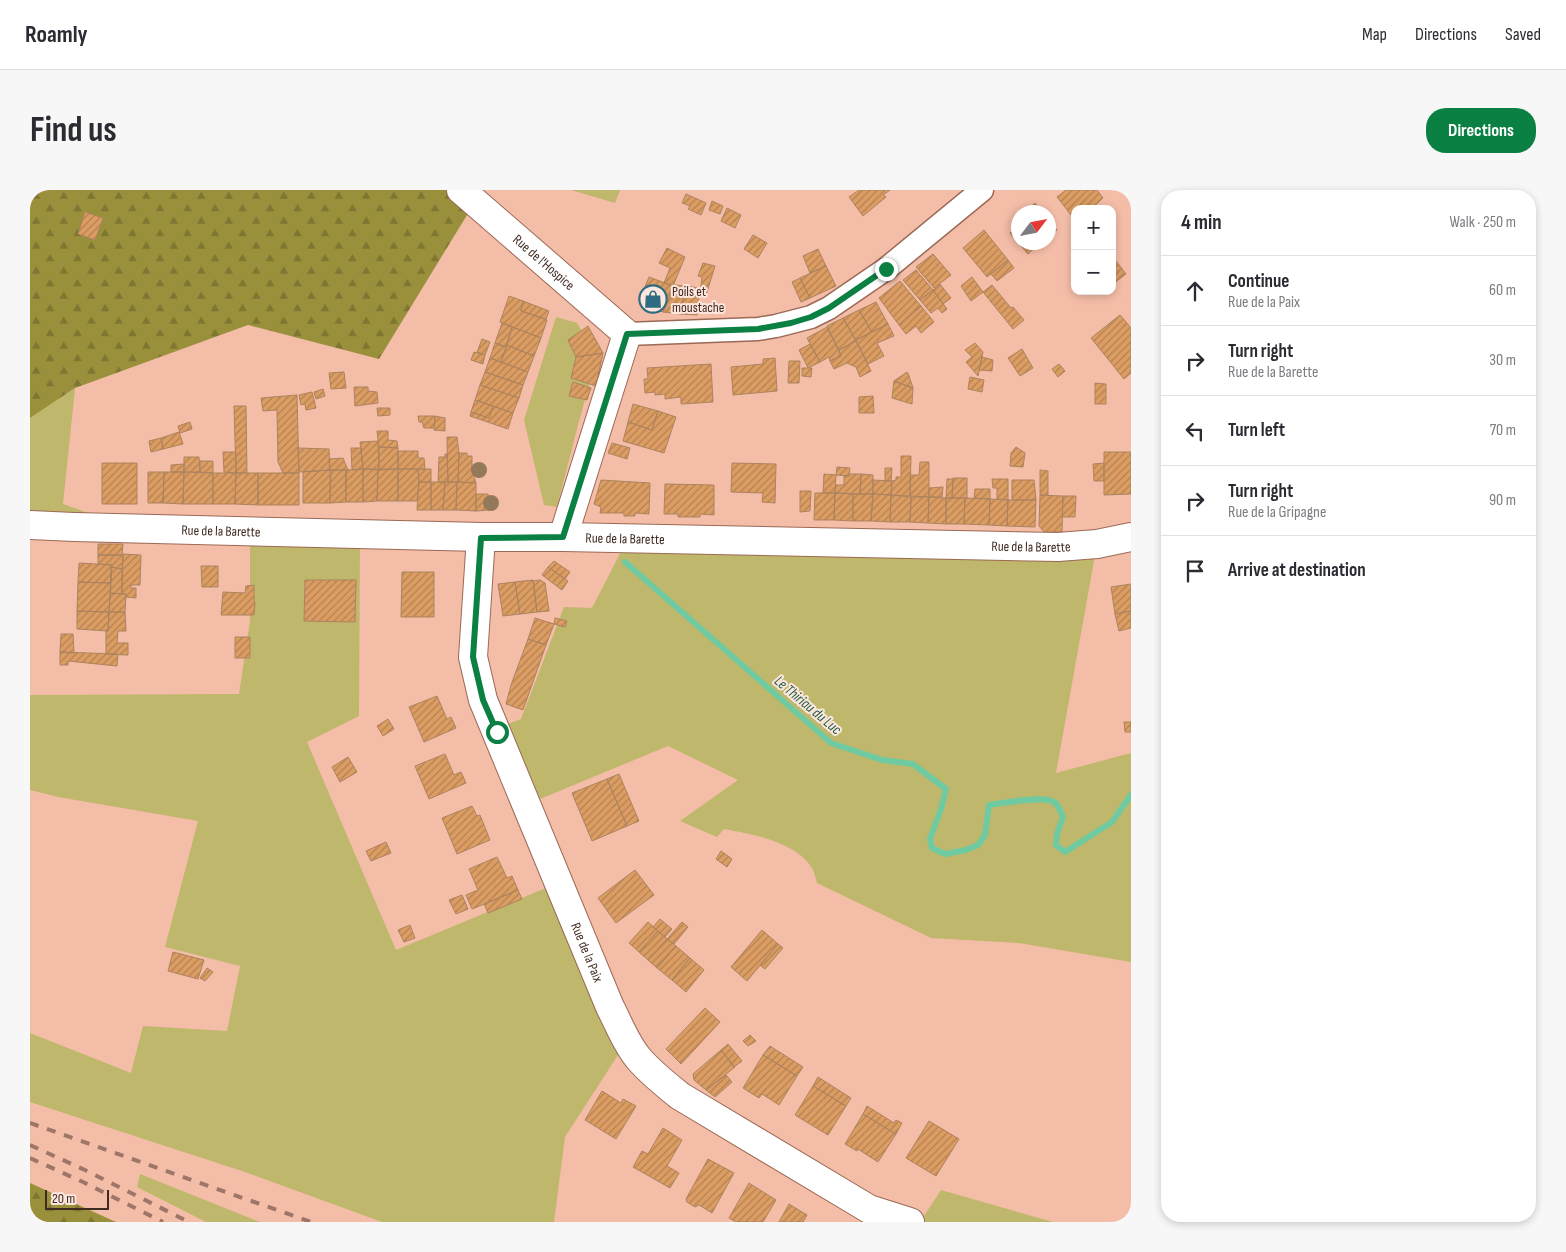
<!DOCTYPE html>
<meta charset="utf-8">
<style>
body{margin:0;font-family:"Sofia Sans Condensed",sans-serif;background:#f7f7f7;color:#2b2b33}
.controls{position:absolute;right:15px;top:15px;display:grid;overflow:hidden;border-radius:10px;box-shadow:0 2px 8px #0003}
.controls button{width:45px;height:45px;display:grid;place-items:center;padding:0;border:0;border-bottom:1px solid #e1e1e2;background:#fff;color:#2b2b33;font:25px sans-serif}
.compass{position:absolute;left:981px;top:15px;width:45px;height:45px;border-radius:50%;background:#fff;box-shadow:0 2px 8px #0003;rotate:58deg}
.scale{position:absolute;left:15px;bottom:12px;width:64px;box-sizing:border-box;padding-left:5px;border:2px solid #402b22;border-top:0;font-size:14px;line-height:18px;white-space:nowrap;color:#402b22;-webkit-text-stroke:4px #fde6dd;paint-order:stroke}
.stop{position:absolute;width:15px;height:15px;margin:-11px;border:4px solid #0b8043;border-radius:50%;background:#fff}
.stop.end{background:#0b8043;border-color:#fff;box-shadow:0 1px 5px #0008}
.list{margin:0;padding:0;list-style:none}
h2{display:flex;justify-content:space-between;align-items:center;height:65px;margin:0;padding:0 20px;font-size:21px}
h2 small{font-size:16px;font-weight:400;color:#7c7c81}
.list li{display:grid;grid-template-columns:32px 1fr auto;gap:15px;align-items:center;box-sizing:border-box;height:70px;padding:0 20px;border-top:1px solid #e1e1e2}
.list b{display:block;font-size:19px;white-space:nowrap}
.list p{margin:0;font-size:16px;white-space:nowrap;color:#7c7c81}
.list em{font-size:16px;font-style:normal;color:#7c7c81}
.icon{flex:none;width:28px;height:28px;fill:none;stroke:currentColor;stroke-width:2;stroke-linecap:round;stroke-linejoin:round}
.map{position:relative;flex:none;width:1101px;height:1032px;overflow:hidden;border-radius:20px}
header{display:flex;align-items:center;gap:30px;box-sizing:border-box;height:70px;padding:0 25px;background:#fff;border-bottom:1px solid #e1e1e2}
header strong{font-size:24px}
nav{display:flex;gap:28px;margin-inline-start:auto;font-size:18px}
.intro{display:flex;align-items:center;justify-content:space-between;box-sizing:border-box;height:120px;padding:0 30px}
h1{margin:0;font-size:35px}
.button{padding:12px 22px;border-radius:20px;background:#0b8043;color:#fff;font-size:18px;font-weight:700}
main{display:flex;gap:30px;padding:0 30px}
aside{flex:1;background:#fff;border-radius:20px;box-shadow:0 2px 8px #0003}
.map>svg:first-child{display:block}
.green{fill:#bfb76b}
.forest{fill:url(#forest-firs)}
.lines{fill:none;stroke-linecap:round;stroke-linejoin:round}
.stream{stroke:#70caa1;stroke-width:6}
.building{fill:url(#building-hatch);stroke:#ac835f}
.street-casing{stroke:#9b6955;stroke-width:25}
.secondary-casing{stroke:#9b6955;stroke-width:30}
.primary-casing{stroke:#9b6955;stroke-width:30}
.street{stroke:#fff;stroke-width:22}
.secondary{stroke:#fff;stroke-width:28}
.primary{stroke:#fff;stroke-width:28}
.rail{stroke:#9d7667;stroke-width:4;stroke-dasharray:9 9;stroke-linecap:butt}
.tree{fill:#93785a}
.route{stroke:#0b8043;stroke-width:6}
.labels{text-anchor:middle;stroke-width:4;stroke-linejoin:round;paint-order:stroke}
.street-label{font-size:14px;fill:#402b22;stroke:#fde6dd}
.poi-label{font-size:14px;fill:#402b22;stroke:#fde6dd;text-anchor:start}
.water-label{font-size:15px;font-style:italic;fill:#1b5f44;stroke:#fde6dd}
</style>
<header>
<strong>Roamly</strong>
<nav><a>Map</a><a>Directions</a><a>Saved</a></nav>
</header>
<div class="intro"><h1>Find us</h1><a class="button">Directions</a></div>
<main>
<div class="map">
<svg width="1101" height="1032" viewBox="0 0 1101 1032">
<defs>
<pattern id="forest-firs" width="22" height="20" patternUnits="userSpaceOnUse" patternTransform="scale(1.25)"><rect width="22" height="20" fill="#9a903c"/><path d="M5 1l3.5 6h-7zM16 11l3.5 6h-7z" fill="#7f7632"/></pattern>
<pattern id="building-hatch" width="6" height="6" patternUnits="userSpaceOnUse" patternTransform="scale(1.25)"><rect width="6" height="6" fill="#dc9d63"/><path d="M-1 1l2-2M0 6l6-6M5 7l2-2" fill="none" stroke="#b48051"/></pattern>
</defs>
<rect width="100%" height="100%" fill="#f4bda7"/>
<path class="green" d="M541,0H590L585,13Z
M526,127L547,133L567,167L548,235L527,317L514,315L494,230Z
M45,198L33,314L100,338L0,342V228Z
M220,341L330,344L329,526L277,552L366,760L528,693L597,851L535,947L524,1032H352L212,981L0,912V843L101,883L113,836L197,841L210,776L135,757L168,631L28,607L0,600V505L209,504L220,431Z
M598,348L1067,354L1026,583L1101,563V772L989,753L901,748L787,693C786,688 784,682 782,678C766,652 722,644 694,639L687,647L650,631L708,590L638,556L510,609L478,534L491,529L534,417L562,418Z
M110,984L230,1032H176L107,997Z
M911,1000L1023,1032H890Z"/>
<path class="forest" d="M0,0H431L445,12L349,169L218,135L45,198L0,228Z
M0,993L86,1032H0Z"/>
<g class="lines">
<path class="stream" d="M595,372L801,553L852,570L883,574L916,599L911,619L900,649L902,658L915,664L936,660L948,655L955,645L959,615C974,613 1009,606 1022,611C1029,614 1030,621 1033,627L1027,644L1026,655L1035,662L1082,632L1101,605"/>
</g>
<path class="building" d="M829,0H860L853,5L856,7L833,26L819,7Z
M1036,0H1067L1073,8L1061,19H1045V30L1027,7Z
M656,4L676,13L671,25L658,19L660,16L652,13Z
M682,11L693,16L690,24L679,20Z
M1005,13L1012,22H994Z
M697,18L711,25L705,38L691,31Z
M55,22L73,28L65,50L48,44Z
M1018,30L1027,40L1018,47Z
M988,35V52H1011L998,64L980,43Z
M954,40L978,70L957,87L933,58Z
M723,45L737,53L728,68L714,59Z
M637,58L655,67L643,96L634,93L640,78L629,73Z
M788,59L796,76L780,83L773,66Z
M903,64L921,85L904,98L886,77Z
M978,70L984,78L967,91L961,84Z
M1086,71L1096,84L1084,93L1082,90V74Z
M673,73L685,76L676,105L670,103L672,87L668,86Z
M796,76L806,96L780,108L770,88Z
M886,80L903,100L890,110L873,90Z
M619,87L643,96L633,122L609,111Z
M942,87L953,102L941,111L931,96Z
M770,88L780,108L771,112L762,92Z
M870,91L891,116L869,135L849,108Z
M910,94L921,108L913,114L903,100Z
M645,95L655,96L651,124L633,122Z
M962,95L981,118L983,117L994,130L983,139L953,102Z
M655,96L669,98L667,125L651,124Z
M903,100L917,119L912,123L908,118L901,123L890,110Z
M479,106L493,111L491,121L517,130L511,148L470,132Z
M493,111L519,121L516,129L491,121Z
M846,112L858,134L842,142L829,120Z
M891,116L904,132L891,143L886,136L876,144L869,135Z
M829,120L842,142L826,150L813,128Z
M1090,125L1101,138V183L1094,189L1061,148Z
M813,128L826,151L809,160L797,136Z
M472,133L482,137L476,157L465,153Z
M858,134L864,146L847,153L854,166L838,174L826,150Z
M558,136L573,163L546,167L538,150Z
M482,137L511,148L504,166L477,155Z
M797,137L811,166L800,171L799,167L790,172L777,148Z
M452,149L460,152L455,165L447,162Z
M826,151L841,181L830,187L826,177L817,173L804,179L800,171L811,166L809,160Z
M465,153L476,157L471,172L460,168Z
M945,153L953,162L948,186L936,172L942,167L935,160Z
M780,154L790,172L778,178L769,160Z
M477,155L504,166L498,182L471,172Z
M992,159L1003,178L990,186L978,168Z
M444,162L455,165L453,174L441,170Z
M573,163L566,196L541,188L546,167Z
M952,167L963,170L962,181L949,180Z
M460,168L498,182L493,195L455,182Z
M745,168L747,201L703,205L701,177L733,174V169Z
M759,171H770L769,193H758Z
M681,174L683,212L651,214V207L635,209V204L625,205V202L615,203L614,189H618L617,178Z
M1029,174L1035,181L1028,187L1022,179Z
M772,178H782L781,187L772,186Z
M314,182L316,198L301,199L299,183Z
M455,182L493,195L489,208L450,195Z
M877,182L878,183L883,198L864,191Z
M940,187L954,190L952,202L938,199Z
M864,191L883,198L882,214L862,208Z
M543,192L561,198L557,210L539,206Z
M1065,193L1076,194V214H1065Z
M450,195L489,208L483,223L445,210Z
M324,197H338V201L347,202L348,213L325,216Z
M293,199L295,206L286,209L284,202Z
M282,202L286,218L276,220L275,214L271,215L269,205Z
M267,205L269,283H253L248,272L247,220L233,221L231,208Z
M843,206L844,223H829V207Z
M445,210L463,216L459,228L441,222Z
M603,214L628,221L622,240L598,232Z
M204,216H216L217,283H206Z
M463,216L483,223L478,239L440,226L441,222L459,228Z
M347,218H360V225L348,226Z
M628,221L646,227L634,263L593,251L598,232L622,240Z
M388,226H405L404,238H394L392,232H389Z
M405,226L415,228V241L404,240Z
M160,232L162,239L150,243L148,236Z
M347,241H358V250L367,251L368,258L349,257Z
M149,242L153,254L133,259L131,248Z
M417,247H427L429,263L428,292H418Z
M131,248L133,259L121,262L119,251Z
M348,251L349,280L333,279L330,252Z
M582,253L600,258L597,269L578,263Z
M349,257L368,258V279L349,280Z
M986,257L995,263L993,277L980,276L981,263Z
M268,258L299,259L300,280L269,282Z
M321,258H331L333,279L322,280Z
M368,261H388V268H394L395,279H368Z
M193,262H206V283L194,282Z
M1074,262H1101V304L1074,305Z
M429,263H437V266H442V281L446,293L428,292Z
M415,264H417L418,292H408L409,267H415Z
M871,266H881L880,306L861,305L862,291L866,290V287H871Z
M154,267H169L170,282H154Z
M313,268L318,280H300L299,269Z
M170,271H183V283L170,282Z
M890,272H899V307L880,306V285H889Z
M72,273H107V314H72Z
M702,273L746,274L745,313L732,312L733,303L701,302Z
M1074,273V291H1064L1063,274Z
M154,274V282H141V275Z
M807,277L820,278L819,286L806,285Z
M855,278H862L861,291H855Z
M333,279V312H316V280Z
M333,279H348L347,311L333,312Z
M348,279H368V311H347Z
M368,279H388L389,292L387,311H368Z
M388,279H401V292H389Z
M300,280V313H273V282Z
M301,280H316V312L300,313Z
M1010,280L1018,281V305H1010Z
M118,282H134L133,313H118Z
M134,282H154L153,314L133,313Z
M154,282L183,283V314H153Z
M183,283H206L205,314H183Z
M206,283H228V315L205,314Z
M228,283H269V315H228Z
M794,284L806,285L805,303H793Z
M819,284H831L830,304L805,303L806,295H814V286H819Z
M831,284L843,285V304H830Z
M923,288H937V308H922Z
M917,289H923L922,308H916Z
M962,289H978V310L967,309V298H963Z
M571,290L620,293L619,324L605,323V326H594V323H570L571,317L564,314Z
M843,290L862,291L861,305L843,304Z
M982,290H1004L1006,310H982Z
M389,292H401V320H387Z
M401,292H415L413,320H401Z
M415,292H427L426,320H413Z
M427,292L446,293V321L426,320Z
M635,294L684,295V325L670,324V327H648V324H634Z
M913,297L912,307H899V298Z
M945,299H960V309L944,308Z
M770,301H781L780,321L770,322Z
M785,303H805L804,330H784Z
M805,303L823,304V331L804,330Z
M446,304H458L459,320L446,321Z
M823,304H843L841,331H823Z
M843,304L861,305L860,332L841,331Z
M861,305L881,307L880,332H860Z
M1010,305L1033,306L1032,342H1014L1009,336Z
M1033,306H1046L1045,327H1032Z
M881,307H899L898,333L880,332Z
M899,307L916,308V334L898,333Z
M916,308H935L934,334H916Z
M935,308L960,309L959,335L934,334Z
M960,309L978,310L977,336L959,335Z
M978,310H1006L1005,337L977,336Z
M68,354H93L92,365H68Z
M93,364L111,365L110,395H101V398H106V408L96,407V404H92Z
M68,365H93L92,379L81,377L82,375L68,374Z
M524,371L540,382L535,389L518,377Z
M49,373L82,375L81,393L48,392Z
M171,376H188V397H172Z
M81,377L92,379V404L80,403Z
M518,377L538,391L532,400L512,385Z
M372,382H404V427H371Z
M275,390H326L325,432L274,431Z
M503,390L507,422L490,424L485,392Z
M510,390L515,393L519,421L507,422L503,391Z
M48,392L81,393L79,422L47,421Z
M485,392L490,424L473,426L468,394Z
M1101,394V421L1085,424L1081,397Z
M224,395V412H225L224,425H191L193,402L215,403L216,396Z
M80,403L96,404L95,422H79Z
M47,421L79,422L78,441L47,439Z
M1101,421V438L1089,441L1085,424Z
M79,422H95L96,441H88L87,453H98V465L76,464V440L78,441Z
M505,428L524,434L516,455L498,449Z
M525,428L537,431L535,437L524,434Z
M31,444H43L44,463L30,462Z
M205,447H220V468H205Z
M498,449L516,455L493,520L476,514L481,495Z
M30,462L88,464L87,476L38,471V475H30Z
M407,506L417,529L421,527L426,538L394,552L379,517Z
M358,529L364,539L353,546L347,536Z
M1094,532H1101V542H1095Z
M415,564L424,585L431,582L436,593L399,609L385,576Z
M318,567L327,582L310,592L302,577Z
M589,584L609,631L597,636L577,589Z
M577,589L597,636L562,651L542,603Z
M442,616L447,626L450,625L460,650L427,664L412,628Z
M356,652L361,663L341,671L336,661Z
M691,661L702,669L697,677L686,669Z
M467,667L477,688L482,686L488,700L442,719L436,705L448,700L439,679Z
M605,680L624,705L586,733L568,708Z
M488,700L492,709L458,723L454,714Z
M432,705L438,719L426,724L419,710Z
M630,729L642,739L635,747L623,737Z
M618,732L628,741L609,762L599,753Z
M652,732L658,737L644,754L637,749Z
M380,735L385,748L374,752L368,740Z
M732,740L748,754L717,791L701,777Z
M628,741L637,749L618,770L609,762Z
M637,749L646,756L627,778L618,770Z
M748,754L753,758L735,779L730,775Z
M646,756L660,768L642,790L627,778Z
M143,762L174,770L168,789L138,781Z
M660,768L674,780L656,802L642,790Z
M177,778L183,782L175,791L170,788Z
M675,818L690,832L651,874L636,859Z
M720,845L726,851L718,856L713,851Z
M698,854L712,871L704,877L691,860Z
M740,856L773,877L767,886L733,865Z
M691,860L705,877L676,900L664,890L663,884Z
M733,865L767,886L749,915L732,904L729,908L713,898Z
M696,885L702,892L685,907L676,900Z
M788,887L821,908L816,916L783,896Z
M783,896L816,916L798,945L765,925Z
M572,901L591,913L593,909L606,916L586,949L555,930Z
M837,916L864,933L866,930L872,933L866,944L833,924Z
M833,924L866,944L848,972L828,959L827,961L815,954Z
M899,931L929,949L906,986L876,968Z
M633,938L652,950L637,976L649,983L640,998L603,977L612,961L618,964Z
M678,969L704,983L682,1023L669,1015L665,1017L657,1012L656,1009Z
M719,993L746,1010L733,1032H706L699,1028Z
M759,1014L777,1025L773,1032H749Z"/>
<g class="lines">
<g class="street-casing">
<path id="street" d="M597,144L728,139L746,136L781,127L799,118L856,79L952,0"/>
</g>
<g class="secondary-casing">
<g id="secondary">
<path id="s1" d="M0,335L44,337L451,347"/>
<path id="s2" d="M533,347L1028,357L1067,354L1101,347"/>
</g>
</g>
<g class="primary-casing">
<g id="primary">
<path id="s3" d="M431,0L597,144L533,347H451L443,467L453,510L580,817C589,834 596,854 609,869C621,883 635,894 650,906L839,1019L880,1032"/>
</g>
</g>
<use href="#street" class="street"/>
<use href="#secondary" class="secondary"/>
<use href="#primary" class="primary"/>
<path class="rail" d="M0,933L281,1032
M0,955L57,981L159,1032
M0,968L53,992L133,1032"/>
</g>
<g class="tree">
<circle cx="449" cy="280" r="8"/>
<circle cx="461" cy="313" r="8"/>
</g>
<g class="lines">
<path class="route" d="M467,542L453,510L443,467L451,348L533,347L597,144L728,139L761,133L781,127L799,118L856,79"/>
</g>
<defs>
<g id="shop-ring" transform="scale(1.4375)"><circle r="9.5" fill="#fde6dd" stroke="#2d6c81" stroke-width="1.5"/><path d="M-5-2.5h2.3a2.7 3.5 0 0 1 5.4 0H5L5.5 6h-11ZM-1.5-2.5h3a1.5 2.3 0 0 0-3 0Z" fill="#2d6c81"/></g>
</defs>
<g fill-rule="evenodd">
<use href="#shop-ring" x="623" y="109"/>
</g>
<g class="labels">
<g class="street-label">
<text dy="5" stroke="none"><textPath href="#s3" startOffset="110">Rue de l'Hospice</textPath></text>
<text dy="5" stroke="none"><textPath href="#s1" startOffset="191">Rue de la Barette</textPath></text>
<text dy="5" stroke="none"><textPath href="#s2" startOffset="62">Rue de la Barette</textPath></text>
<text dy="5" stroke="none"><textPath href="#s2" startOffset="468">Rue de la Barette</textPath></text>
<text dy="5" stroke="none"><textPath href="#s3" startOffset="952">Rue de la Paix</textPath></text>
</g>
<g class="poi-label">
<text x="642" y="106">Poils et<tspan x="642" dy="16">moustache</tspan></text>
</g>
<g class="water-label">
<text transform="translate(778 515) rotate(40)" y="5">Le Thiriau du Luc</text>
</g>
</g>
</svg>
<div class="controls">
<button>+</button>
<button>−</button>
</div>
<svg class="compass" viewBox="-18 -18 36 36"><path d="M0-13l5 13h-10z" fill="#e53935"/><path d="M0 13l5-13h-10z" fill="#7c7c81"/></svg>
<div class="scale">20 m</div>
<div class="stop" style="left:467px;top:542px"></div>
<div class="stop end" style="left:856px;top:79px"></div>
</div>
<aside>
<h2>4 min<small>Walk · 250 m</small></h2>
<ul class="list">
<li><svg class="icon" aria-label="ahead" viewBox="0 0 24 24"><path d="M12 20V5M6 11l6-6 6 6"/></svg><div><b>Continue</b><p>Rue de la Paix</p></div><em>60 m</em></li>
<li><svg class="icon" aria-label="right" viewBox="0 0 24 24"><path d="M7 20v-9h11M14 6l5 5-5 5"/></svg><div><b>Turn right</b><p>Rue de la Barette</p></div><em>30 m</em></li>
<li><svg class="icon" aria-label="left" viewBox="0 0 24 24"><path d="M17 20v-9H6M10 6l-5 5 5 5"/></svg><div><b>Turn left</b></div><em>70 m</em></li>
<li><svg class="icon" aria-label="right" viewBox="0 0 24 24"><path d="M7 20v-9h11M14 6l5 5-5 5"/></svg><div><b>Turn right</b><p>Rue de la Gripagne</p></div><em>90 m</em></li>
<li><svg class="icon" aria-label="arrive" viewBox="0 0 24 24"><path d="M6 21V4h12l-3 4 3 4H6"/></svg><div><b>Arrive at destination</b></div></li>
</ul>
</aside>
</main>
